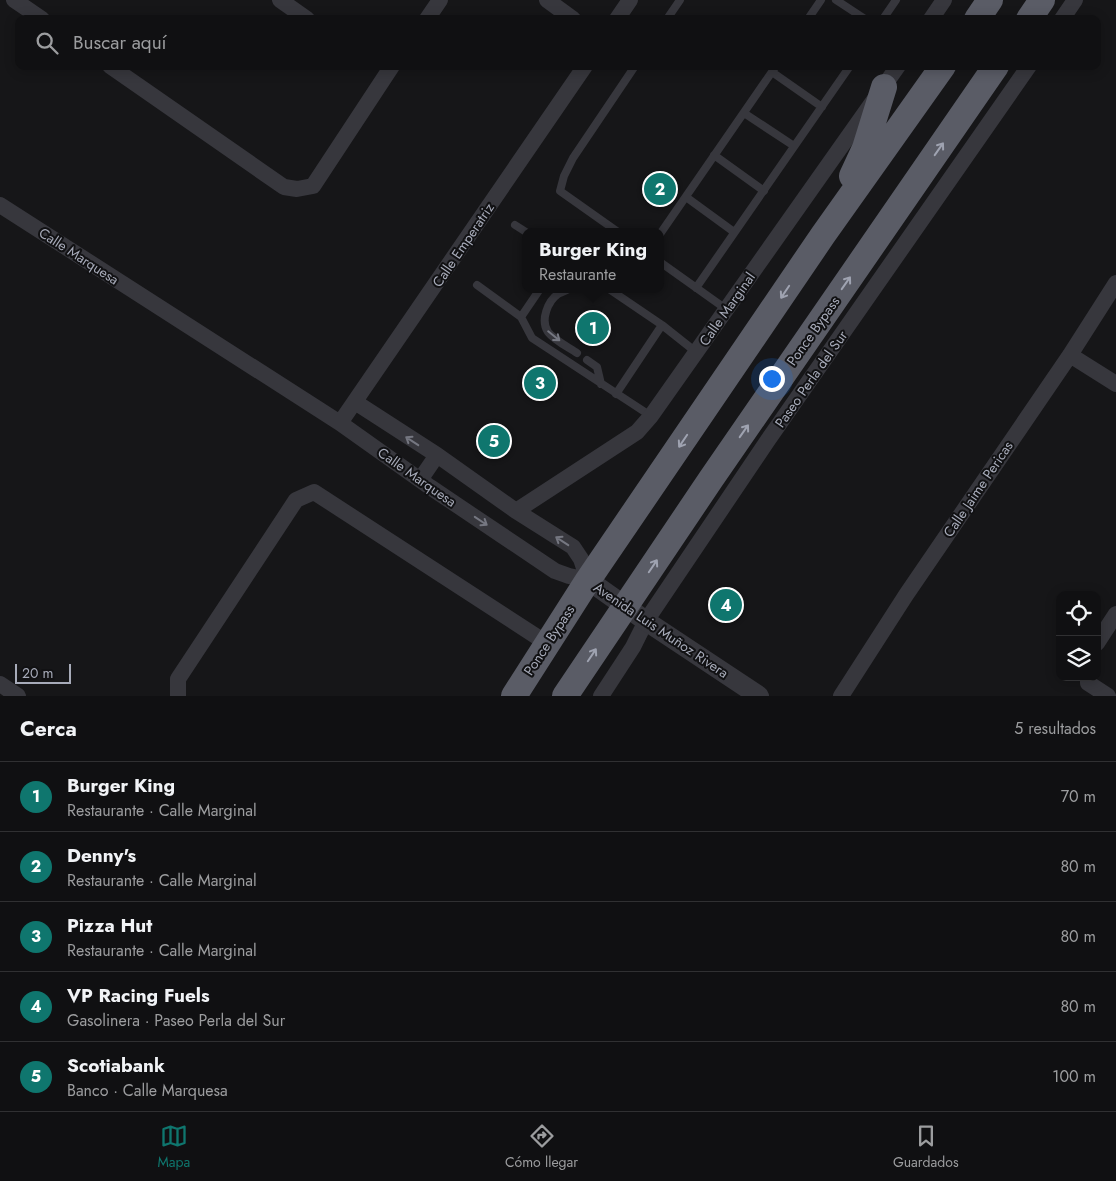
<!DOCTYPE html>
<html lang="es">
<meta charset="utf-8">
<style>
body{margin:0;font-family:Jost,sans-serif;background:#1e1e20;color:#f1f3f6}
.controls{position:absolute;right:15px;bottom:15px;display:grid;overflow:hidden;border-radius:10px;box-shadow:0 2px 12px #0003}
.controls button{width:45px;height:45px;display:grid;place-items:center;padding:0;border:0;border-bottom:1px solid #303032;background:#101012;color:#f1f3f6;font:25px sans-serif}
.scale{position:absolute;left:15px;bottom:12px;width:56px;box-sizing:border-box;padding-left:5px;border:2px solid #a7abb9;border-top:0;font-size:14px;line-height:18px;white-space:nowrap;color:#a7abb9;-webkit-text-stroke:4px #111113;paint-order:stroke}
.you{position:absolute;left:771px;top:378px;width:18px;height:18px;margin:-12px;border:4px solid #fff;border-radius:50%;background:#1a73e8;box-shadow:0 0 0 8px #1a73e833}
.badge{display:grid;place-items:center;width:32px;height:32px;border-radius:50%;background:#0f766e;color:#fff;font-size:16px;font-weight:700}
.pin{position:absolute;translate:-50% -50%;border:2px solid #fff;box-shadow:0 1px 5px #0006}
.popup{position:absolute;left:522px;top:228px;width:142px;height:65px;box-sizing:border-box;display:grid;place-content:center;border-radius:10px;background:#101012;filter:drop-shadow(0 1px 4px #0005);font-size:16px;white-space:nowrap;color:#9c9d9f}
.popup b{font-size:19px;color:#f1f3f6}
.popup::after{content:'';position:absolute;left:50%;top:100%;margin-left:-10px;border:10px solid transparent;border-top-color:#101012}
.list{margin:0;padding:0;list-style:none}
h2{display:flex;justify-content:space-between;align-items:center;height:65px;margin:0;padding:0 20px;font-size:21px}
h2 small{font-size:16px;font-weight:400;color:#9c9d9f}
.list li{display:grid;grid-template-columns:32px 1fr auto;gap:15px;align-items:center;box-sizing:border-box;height:70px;padding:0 20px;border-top:1px solid #303032}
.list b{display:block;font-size:19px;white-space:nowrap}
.list p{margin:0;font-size:16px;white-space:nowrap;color:#9c9d9f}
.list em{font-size:16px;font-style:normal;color:#9c9d9f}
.icon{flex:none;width:28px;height:28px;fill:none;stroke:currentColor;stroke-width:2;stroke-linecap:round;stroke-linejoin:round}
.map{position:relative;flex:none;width:1116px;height:696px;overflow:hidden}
.search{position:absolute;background:#101012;box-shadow:0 2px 12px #0003;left:15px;right:15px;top:15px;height:55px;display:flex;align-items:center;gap:12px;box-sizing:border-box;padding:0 18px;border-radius:10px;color:#9c9d9f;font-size:19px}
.sheet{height:415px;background:#101012}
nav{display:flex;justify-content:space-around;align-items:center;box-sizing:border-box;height:70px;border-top:1px solid #303032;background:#101012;font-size:14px;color:#9c9d9f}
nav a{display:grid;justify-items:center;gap:2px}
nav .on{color:#0f766e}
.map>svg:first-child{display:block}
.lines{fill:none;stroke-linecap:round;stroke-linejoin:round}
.service{stroke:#37373d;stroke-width:8}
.minor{stroke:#37373d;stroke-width:16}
.tertiary{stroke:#37373d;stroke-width:20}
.trunk{stroke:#5a5c66;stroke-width:26}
.oneway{stroke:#9fa3b1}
.oneway2{stroke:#757781}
.labels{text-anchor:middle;stroke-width:4;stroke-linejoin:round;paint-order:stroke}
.street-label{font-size:14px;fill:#a7abb9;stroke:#111113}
</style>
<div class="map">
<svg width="1116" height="696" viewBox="0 0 1116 696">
<rect width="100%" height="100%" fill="#161618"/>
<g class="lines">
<path class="service" d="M836,0L865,19
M667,19L680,0
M808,19L821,0
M883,19L896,0
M772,72L822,107
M744,113L794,146
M714,155L764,191
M686,197L734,232
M515,225L526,232
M618,232L560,191L564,176L573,158L635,66
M660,234L776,66
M660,262L726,309
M477,285L521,317
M696,288L850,66
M540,289L521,317L532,338L651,416
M569,289C566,291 561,292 558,294C548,301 540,320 548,332C554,340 568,347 577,353
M609,289L662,325L696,352
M587,360L597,367L601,384
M616,394L662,325"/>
<path class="minor" d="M14,0L42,19
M280,0L307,19
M547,0L573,19
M427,19L440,0
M617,19L630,0
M931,19L944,0
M1062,19L1075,0
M110,66L284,187L297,189L313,186L392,66
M0,205L340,423L430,487L555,571L569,576L588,580L581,559L573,547L516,511L437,455L355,402
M1070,355L1116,384
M340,423L585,66
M420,480L437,455
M516,511L637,432L651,416L898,66
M1097,643L1116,614
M1088,677V683L1108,696
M0,684L18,696
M178,696V679L296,500L314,492L548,644
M601,696L633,647L646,621L768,440L1029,66
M841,696L906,595L1070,355L1116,283"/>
<path class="tertiary" d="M588,580L646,621L759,696"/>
<path class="trunk" d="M977,19L990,0
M1029,19L1042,0
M852,176L865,148L884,87
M514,696L588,580L823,235L943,66
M565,696L711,479L996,66"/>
</g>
<defs><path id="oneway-shaft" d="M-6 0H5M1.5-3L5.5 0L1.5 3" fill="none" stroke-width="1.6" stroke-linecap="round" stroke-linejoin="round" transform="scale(1.25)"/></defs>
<g class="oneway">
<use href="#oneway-shaft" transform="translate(939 149) rotate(-55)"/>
<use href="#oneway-shaft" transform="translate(846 283) rotate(-55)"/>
<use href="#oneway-shaft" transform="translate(785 292) rotate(124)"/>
<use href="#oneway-shaft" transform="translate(744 431) rotate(-55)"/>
<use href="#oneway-shaft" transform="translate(683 441) rotate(124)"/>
<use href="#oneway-shaft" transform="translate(653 566) rotate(-56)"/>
<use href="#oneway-shaft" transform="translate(592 655) rotate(-56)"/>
</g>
<g class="oneway2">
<use href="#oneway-shaft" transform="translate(554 336) rotate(39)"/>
<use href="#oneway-shaft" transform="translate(412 441) rotate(-147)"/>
<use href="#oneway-shaft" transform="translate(481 521) rotate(34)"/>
<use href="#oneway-shaft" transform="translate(562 541) rotate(-147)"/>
</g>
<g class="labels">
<g class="street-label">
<text transform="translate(463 245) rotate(-56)" y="5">Calle Emperatriz</text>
<text transform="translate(79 256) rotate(33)" y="5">Calle Marquesa</text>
<text transform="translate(727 309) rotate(-55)" y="5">Calle Marginal</text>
<text transform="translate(813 331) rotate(-55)" y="5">Ponce Bypass</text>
<text transform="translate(811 379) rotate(-55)" y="5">Paseo Perla del Sur</text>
<text transform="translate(417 477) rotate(35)" y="5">Calle Marquesa</text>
<text transform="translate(978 489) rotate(-56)" y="5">Calle Jaime Pericas</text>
<text transform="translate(661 630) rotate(34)" y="5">Avenida Luis Muñoz Rivera</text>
<text transform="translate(549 640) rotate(-57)" y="5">Ponce Bypass</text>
</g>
</g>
</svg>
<div class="controls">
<button><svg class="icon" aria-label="locate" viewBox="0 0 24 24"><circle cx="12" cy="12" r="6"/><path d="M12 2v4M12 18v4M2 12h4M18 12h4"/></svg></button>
<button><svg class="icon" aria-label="layers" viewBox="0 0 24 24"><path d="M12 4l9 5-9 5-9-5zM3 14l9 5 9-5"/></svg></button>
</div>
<div class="scale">20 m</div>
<div class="you"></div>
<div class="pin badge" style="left:593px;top:328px">1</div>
<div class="popup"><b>Burger King</b>Restaurante</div>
<div class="pin badge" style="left:660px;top:189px">2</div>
<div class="pin badge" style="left:540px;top:383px">3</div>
<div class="pin badge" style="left:726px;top:605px">4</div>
<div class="pin badge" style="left:494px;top:441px">5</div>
<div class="search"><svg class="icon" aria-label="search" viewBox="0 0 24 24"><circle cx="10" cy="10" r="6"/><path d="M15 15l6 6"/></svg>Buscar aquí</div>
</div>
<section class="sheet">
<h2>Cerca<small>5 resultados</small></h2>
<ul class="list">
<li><span class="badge">1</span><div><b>Burger King</b><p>Restaurante · Calle Marginal</p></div><em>70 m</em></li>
<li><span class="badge">2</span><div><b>Denny's</b><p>Restaurante · Calle Marginal</p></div><em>80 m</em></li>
<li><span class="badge">3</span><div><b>Pizza Hut</b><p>Restaurante · Calle Marginal</p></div><em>80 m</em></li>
<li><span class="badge">4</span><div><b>VP Racing Fuels</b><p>Gasolinera · Paseo Perla del Sur</p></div><em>80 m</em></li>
<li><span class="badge">5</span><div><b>Scotiabank</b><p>Banco · Calle Marquesa</p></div><em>100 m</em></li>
</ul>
</section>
<nav>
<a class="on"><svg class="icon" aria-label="map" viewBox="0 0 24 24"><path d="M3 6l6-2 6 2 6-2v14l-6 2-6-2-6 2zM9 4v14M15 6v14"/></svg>Mapa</a>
<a><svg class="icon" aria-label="directions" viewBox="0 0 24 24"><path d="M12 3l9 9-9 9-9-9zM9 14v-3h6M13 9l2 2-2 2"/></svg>Cómo llegar</a>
<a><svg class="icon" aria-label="saved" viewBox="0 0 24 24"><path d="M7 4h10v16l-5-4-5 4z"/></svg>Guardados</a>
</nav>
